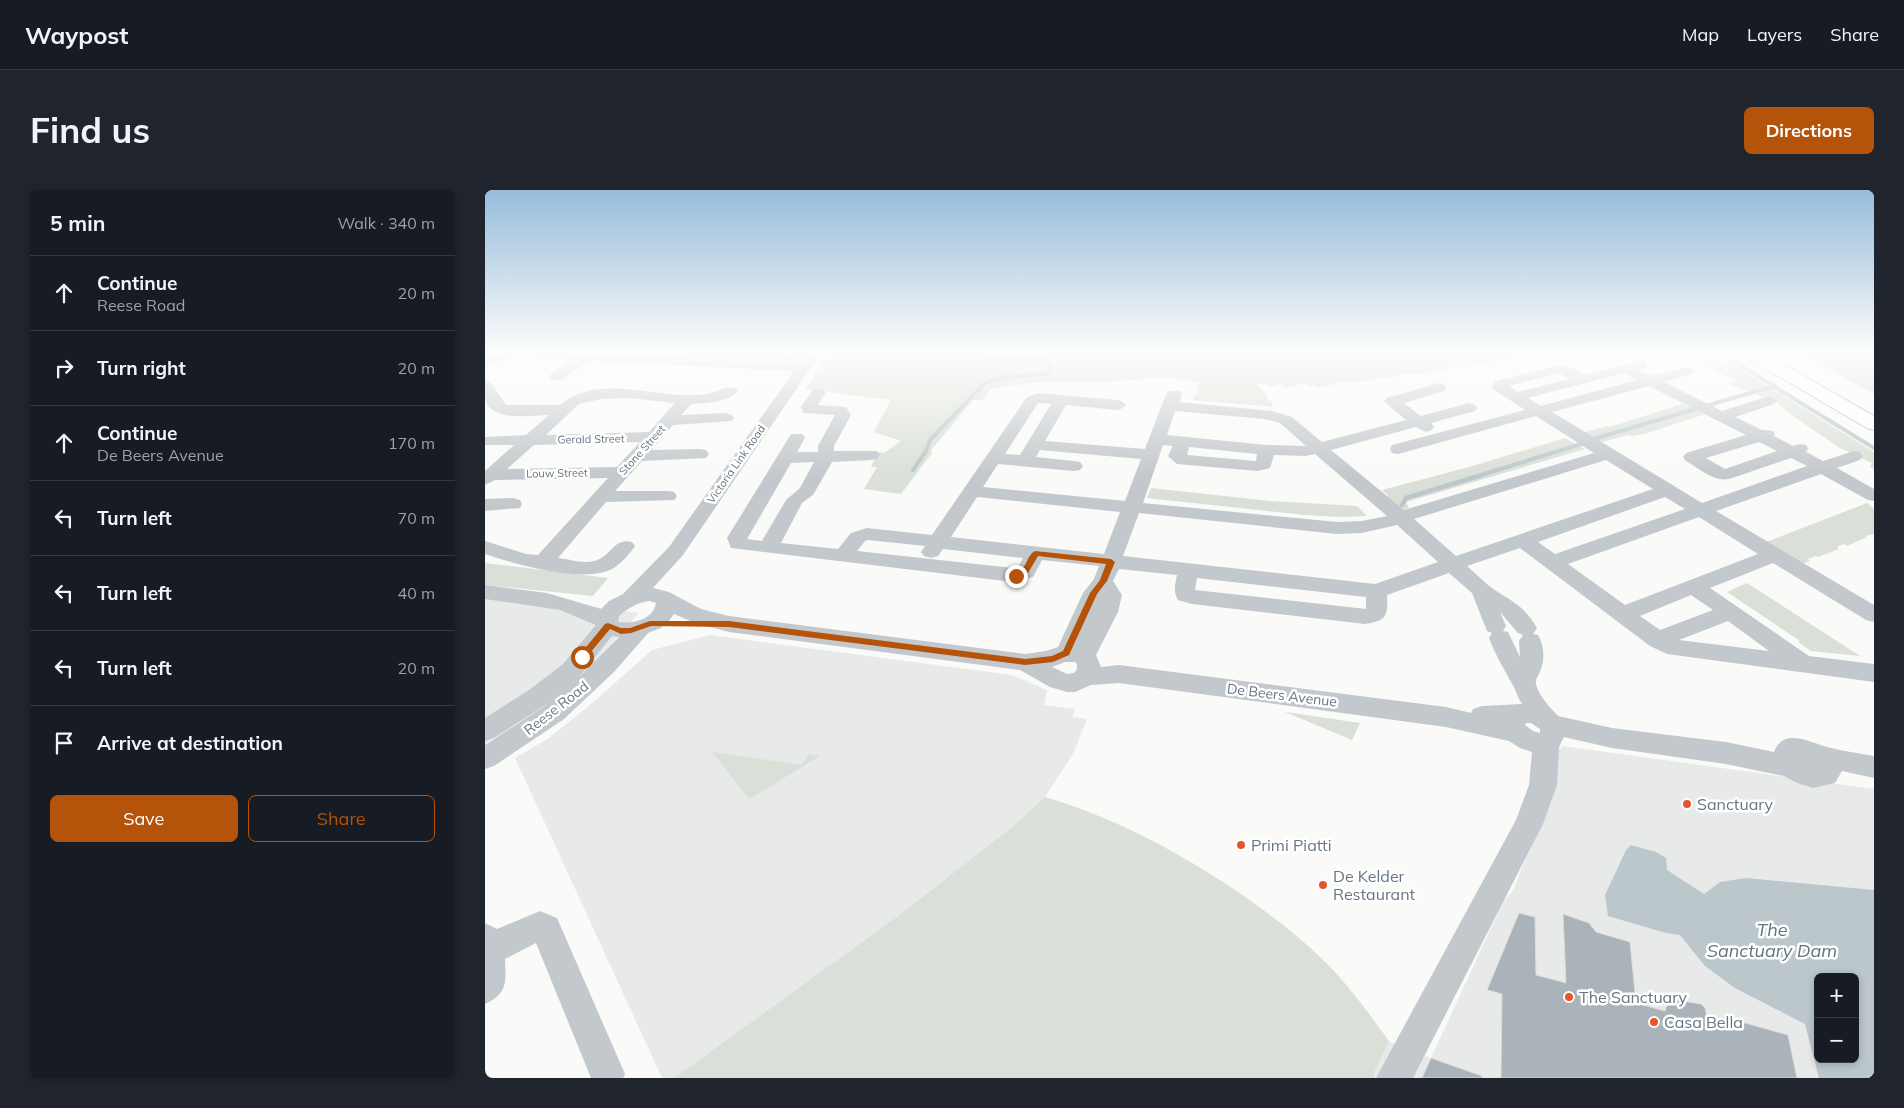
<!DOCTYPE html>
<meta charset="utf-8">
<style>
body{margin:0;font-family:Mulish,sans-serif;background:#20242c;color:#f1f3f6}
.controls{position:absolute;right:15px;bottom:15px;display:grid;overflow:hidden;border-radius:8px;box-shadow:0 2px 8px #0003}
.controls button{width:45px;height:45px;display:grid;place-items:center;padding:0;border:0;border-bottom:1px solid #363941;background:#171b24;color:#f1f3f6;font:25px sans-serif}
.stop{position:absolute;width:15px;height:15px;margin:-11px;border:4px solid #b45309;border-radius:50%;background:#fff}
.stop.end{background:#b45309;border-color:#fff;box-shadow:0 1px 5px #0008}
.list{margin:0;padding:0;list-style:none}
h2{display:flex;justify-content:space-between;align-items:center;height:65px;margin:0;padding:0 20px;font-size:21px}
h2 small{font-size:16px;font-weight:400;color:#9ea1a6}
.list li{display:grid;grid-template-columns:32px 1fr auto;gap:15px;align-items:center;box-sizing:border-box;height:75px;padding:0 20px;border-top:1px solid #363941}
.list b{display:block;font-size:19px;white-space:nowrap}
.list p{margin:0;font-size:16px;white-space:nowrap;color:#9ea1a6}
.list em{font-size:16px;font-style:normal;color:#9ea1a6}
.actions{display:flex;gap:10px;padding:15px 20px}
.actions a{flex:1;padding:11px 0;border:1px solid #b45309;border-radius:8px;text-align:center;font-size:18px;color:#b45309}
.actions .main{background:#b45309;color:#fff}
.icon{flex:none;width:28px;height:28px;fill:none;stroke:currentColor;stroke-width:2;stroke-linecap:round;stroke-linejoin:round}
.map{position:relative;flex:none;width:1389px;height:888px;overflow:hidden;border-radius:8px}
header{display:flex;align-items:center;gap:30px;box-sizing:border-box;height:70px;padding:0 25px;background:#171b24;border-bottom:1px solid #363941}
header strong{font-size:24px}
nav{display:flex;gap:28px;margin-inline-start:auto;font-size:18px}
.intro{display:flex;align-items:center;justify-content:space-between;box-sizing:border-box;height:120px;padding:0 30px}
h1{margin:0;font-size:35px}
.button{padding:12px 22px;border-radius:8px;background:#b45309;color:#fff;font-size:18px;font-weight:700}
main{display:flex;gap:30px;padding:0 30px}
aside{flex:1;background:#171b24;border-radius:8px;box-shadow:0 2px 8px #0003}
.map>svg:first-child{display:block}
.built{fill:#e8e9e9;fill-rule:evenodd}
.green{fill:#dadfd7}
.water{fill:#bbc7cb;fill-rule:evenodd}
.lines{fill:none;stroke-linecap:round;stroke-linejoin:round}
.stream-far1{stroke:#bbc7cb;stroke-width:4}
.stream{stroke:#bbc7cb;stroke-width:4.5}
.building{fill:#aab3b9;stroke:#dcdcda}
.major-casing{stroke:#b5babe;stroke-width:2}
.minor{fill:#c3c8cc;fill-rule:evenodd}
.major{fill:#fff;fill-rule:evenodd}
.route{fill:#b45309}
.poi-dot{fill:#e4572e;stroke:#fff;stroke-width:2}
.labels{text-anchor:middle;stroke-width:5;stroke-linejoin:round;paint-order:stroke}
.far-street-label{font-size:11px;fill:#657683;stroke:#fff}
.street-label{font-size:14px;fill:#657683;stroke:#fff}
.near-poi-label{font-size:16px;fill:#657683;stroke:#fff;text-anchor:start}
.near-water-label{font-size:18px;font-style:italic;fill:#60757c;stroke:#fff}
</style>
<header>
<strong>Waypost</strong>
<nav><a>Map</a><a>Layers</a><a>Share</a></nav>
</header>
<div class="intro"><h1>Find us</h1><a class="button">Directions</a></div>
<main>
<aside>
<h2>5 min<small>Walk · 340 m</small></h2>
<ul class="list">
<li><svg class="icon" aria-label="ahead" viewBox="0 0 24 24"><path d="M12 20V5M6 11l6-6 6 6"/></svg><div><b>Continue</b><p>Reese Road</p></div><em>20 m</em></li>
<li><svg class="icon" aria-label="right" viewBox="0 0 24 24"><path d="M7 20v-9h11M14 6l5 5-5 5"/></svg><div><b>Turn right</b></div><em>20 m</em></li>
<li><svg class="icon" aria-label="ahead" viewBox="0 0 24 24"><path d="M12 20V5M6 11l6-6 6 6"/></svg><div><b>Continue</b><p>De Beers Avenue</p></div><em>170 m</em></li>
<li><svg class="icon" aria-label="left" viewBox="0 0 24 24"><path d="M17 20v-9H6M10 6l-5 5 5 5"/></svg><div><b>Turn left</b></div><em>70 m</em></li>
<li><svg class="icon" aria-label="left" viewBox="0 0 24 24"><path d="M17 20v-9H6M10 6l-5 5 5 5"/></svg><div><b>Turn left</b></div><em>40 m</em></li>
<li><svg class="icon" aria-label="left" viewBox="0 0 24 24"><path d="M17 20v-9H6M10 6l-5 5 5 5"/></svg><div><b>Turn left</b></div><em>20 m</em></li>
<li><svg class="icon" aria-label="arrive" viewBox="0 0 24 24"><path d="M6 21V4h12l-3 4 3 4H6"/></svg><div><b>Arrive at destination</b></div></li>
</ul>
<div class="actions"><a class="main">Save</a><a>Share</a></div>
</aside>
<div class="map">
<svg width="1389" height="888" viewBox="0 0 1389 888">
<rect width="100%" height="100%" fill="#fafaf8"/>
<path class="built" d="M0,403L154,423L108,474L67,510L0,554Z
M225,445L527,485L562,500L559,515L590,519L587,527L602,529L588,564L560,607L527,637L413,726L189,888H177L30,568L64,548L105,515L167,460Z
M1078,556L1389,599V888H889L890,881L904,851L946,868L1018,712L1029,699L1047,651L1071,562ZM1333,787H1370V869H1333Z"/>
<path class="green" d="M81,163H279L316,165L312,170L295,172Z
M344,163H1152L1125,169L1049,165L1000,174L994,173L935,184L924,183L901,189L893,188L870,193L862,191L834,198L829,195L824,196L820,193L800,198L795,194L785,197L780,193L771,195L782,204L781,205L783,208L782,209L788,213L786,214L789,217L708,210L710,205H712L714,192L681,187L620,192H552L505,199L498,210H488L446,260L447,263L416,304L379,299L392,277H386L392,262L399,263L416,251L389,242L406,210L348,203L341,200H320Z
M1207,163H1219L1232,172L1243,171L1389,262V279L1385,277L1387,273L1355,258L1301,221L1293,213L1244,194L1253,191L1235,183L1227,175L1203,164Z
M1313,163H1389V204Z
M1197,214L1201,216L1206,214L1224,223L1159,244L1146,246L1143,245L1117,252L1097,243L1122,236L1125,237Z
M1080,248L1100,259L921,312L924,318L917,320L902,309L903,305L897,300L984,277Z
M666,298L785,311L872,316L882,326L854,327L820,325L662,308Z
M1382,313L1389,319V344L1380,346L1382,347L1362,356L1359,354L1352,357L1354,359L1333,367L1331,366L1323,369L1325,371L1317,374L1279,353Z
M0,373L123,388L108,406L0,395Z
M1262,393L1375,466L1326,461L1313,452L1315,451L1242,402Z
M800,522L875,533L867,550Z
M227,562L316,575L324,564L335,566L264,609Z
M560,607C627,627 682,656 741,694C780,720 818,748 850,782C870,804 887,828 904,851L890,881L889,888H189L413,726L527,637Z"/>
<path class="water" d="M1146,655L1171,662L1181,668L1182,680L1219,704L1235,692L1261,688L1389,700V888H1334L1320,834L1250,798L1220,776L1195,745L1181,743L1123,726L1120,705L1141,660ZM1333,787H1370V869H1333Z"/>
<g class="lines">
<path class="stream-far1" d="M228,163L312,168
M767,163H801
M1235,163L1389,258
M349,170L439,173L649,163
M1224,215L1290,196
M1112,248L1214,218
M428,280L441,261L445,250L501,192L516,188L566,183L564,167
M993,286L1099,253"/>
<path class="stream" d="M917,315L921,308L997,285"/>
</g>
<path class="building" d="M1034,723L1050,727L1051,785L1081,793L1078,724L1104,733L1111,742L1145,752L1151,813L1180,821L1184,809L1216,814L1220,818L1225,841L1239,827L1303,845L1312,888H1016L1017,804L1002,800Z
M946,868L997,886V888H937Z"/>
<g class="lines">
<g class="major-casing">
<path id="major" d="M1258,163H1278L1389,226V240L1382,238L1261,167Z"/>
</g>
<path class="minor" d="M15,163H106L315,173L322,163H336L198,365L168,398L184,402L216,419L244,426L540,464L561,461L573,457L598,403L609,389L614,376L557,370L548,387L528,392L246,358L242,348L306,244H318L320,248L312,262H333V256L350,225L318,223L316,217L328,199H338L341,202L333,215L361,217L366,225L349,256V261H392L395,265L392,269L386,270L347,272L328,305L317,313L296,353L353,359L366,343L382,338L447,345L542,207L554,203L633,210L638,212L641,215L638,218L633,220L581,215L560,251L660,259L681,204L684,201H694L697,204L694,212L787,221L807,227L837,252L921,230L902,214L899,211L902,208L954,193L959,195L962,198L959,201L919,213L936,226L984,213L990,215L992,218L990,221L946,233L949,237L947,240L941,242L931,237L846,260L919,320L1109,263L1051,226L913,264L907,263L905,259L907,255L1040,220L1008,199L1006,196L1011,191L1074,175L1085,177L1099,185L1155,171L1160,172L1162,175L1160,178L1154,180L1167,186L1201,177L1206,178L1208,181L1206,184L1179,192L1237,221L1284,206L1289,208L1292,211L1289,214L1250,227L1277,240L1288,241L1290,244L1289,246L1308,256L1315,254L1321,255L1323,259L1321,262L1338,271L1369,261L1375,262L1378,266L1375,270L1352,278L1389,299V311L1383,310L1336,284L1231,321L1389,415V432L1381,430L1288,373L1225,398L1324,466L1389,474V492L1182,464L1165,456L1035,358L982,376C989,382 996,389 1003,395C1025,412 1036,411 1052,438L1048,444L1053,445C1059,455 1060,468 1056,479C1055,483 1052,487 1051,490C1049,501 1066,519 1073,526L1127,538L1241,552L1289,562C1298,538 1322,551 1339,556C1355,561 1373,563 1389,566V588L1357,581L1350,593L1328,598L1312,593L1299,586L1241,574L1127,558L1079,547L1074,557L1072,595L1058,634L928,888H891L1031,630L1044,595L1047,562L1035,558L1024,551L961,537L634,493L606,495L590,502H582L565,497L535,480L244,442L210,433L189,424L183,432L176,438L163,443L129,482L79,529L9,576L0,579V555L61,515L91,489L62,514L9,548L0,551V528L44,500L77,475L111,435L75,420L0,409V395L62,403L116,419L124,411L138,404L184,357L309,181L105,171L76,190H66L64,187L66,184L87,170L28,167L0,177V168ZM1074,183L1084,189L1033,202L1024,196ZM1139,183L1152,190L1056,216L1043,208ZM1164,196L1261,245L1201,263L1198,267L1201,271C1213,278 1229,292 1244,289L1306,268L1322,276L1217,313L1067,222ZM553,213L566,214L535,265L520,264ZM690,221L780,229L795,233L821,256L781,255L682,245ZM1274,252L1292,261L1240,279L1221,268ZM678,255L688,256L683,266L692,274L773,281L785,278L789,265L821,266L830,264L902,326L877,331L852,332L658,313ZM704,257L772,264L771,271L702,265ZM555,260L656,269L640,311L498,297L513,274L589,281L595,280L598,276L595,272L589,271L551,267ZM1121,270L1168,299L971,366L929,329ZM329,272L315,298L301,310L277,351L262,349L306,273ZM492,307L635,322L619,364L466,347ZM1180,307L1200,319L1070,364L1053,352ZM654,323L852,344L877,343L912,335L953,372L890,394L638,366ZM1214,327L1273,364L1140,415L1083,374ZM383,350L440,356L436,362L439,366L446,368L453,366L458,359L538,368L533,377L528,378L372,361L380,351ZM634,379L692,385C690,396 688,401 693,410L707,414L880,434C902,431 903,425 902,405L964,383L987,403L1002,441L1007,443L1004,448C1010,464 1018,477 1026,492C1031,499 1032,507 1037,514L997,516L988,519L986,523L961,517L634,475L616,477L611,465L633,422L637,405L628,391ZM712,388L881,407V419L710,400ZM1206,405L1228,420L1175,440L1155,426ZM165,411L171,413C168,430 148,434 133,432L134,426C143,418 153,412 165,411ZM1015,422L1033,443L1038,445L1034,451L1035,467L1023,442L1018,441L1021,436ZM1243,431L1284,461L1194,450ZM127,446L134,447L94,487ZM580,472H590L592,474V479L589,483L582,484L567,477ZM1041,533H1046L1055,539V543L1048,541L1040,535Z
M0,190L5,191L21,215H75C109,185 162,205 202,205C210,205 221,205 228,202C236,200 242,196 250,198L253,201C243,213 220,213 206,214L196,225L241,223L247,225L249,228L247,231L188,235L166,260L215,259L221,260L224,264L221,268L157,271L130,301H183L189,302L192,306L189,310L121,312L73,368C84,369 98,374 109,371C126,367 129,347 147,352L150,356C144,365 135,375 125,380C95,393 30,374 0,364V351L41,364L53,365L123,288L10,290L0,295V281L29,255H0V247L41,245L64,225C45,225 7,233 0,209C0,204 0,196 0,190ZM144,208L190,213L164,242L61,245L94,214L116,209ZM155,252L132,277L22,279L49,255Z
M28,308L35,310L37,314L35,318L0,321V309Z
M55,721L72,728L140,884L138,888H106L51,753L20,769C21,791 23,804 0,814V733L12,739Z"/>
<use href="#major" class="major"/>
</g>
<linearGradient id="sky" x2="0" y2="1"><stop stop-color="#96bcdc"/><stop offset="0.57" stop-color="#fdfdfc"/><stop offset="1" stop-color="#fdfdfc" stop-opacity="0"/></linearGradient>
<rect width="1389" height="287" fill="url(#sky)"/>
<path class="route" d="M550,361L626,369L630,372L622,391L612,404L584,465L568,472L540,475L244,437L166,436L146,443L136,444L125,439L100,469L97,470L93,467L120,434L123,433L136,438H145L165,431H244L540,469L567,466L578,461L605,403L615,390L621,374L553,366L543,383L529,387V384C545,377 539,368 550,361Z"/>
<g class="poi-dot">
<circle cx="1202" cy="614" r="5"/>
<circle cx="756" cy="655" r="5"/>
<circle cx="838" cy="695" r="5"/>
<circle cx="1084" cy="807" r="5"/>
<circle cx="1169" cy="832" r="5"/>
</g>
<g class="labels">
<g class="far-street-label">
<text transform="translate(106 249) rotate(-1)" y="4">Gerald Street</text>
<text transform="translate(157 260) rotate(-48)" y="4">Stone Street</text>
<text transform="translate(251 274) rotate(-55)" y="4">Victoria Link Road</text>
<text transform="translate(72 283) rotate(-1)" y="4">Louw Street</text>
</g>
<g class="street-label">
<text transform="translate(797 505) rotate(7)" y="5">De Beers Avenue</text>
<text transform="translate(71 518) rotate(-38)" y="5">Reese Road</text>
</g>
<g class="near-poi-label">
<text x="1212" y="620">Sanctuary</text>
<text x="766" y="661">Primi Piatti</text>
<text x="848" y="692">De Kelder<tspan x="848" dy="18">Restaurant</tspan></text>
<text x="1094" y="813">The Sanctuary</text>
<text x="1179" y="838">Casa Bella</text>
</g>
<g class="near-water-label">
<text x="1287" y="746">The<tspan x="1287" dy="21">Sanctuary Dam</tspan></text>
</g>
</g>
</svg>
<div class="controls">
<button>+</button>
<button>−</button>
</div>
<div class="stop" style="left:97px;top:467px"></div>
<div class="stop end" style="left:531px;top:386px"></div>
</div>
</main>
